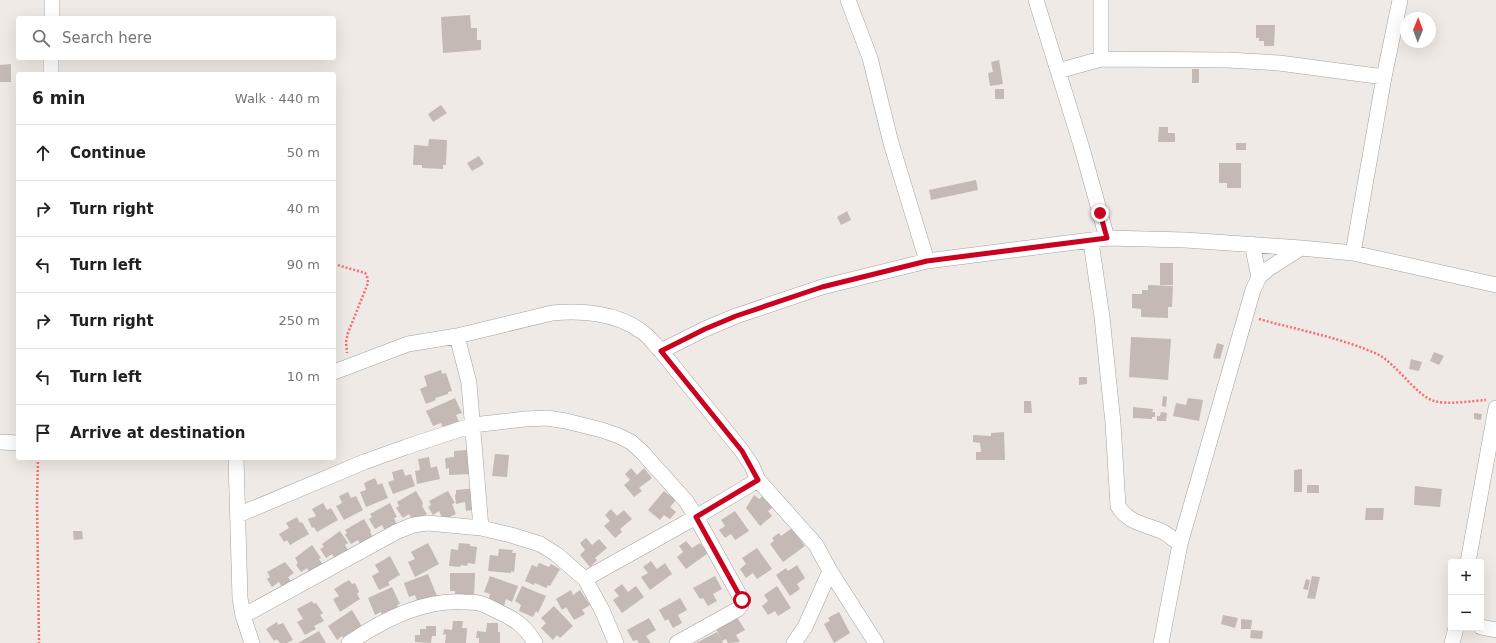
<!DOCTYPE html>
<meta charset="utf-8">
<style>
body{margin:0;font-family:"DejaVu Sans",sans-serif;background:#f6f6f6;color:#202124}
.controls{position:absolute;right:12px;bottom:12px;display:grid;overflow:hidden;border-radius:4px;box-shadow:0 4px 16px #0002}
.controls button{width:36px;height:36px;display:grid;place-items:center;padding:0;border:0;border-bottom:1px solid #e0e0e0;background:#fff;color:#202124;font:20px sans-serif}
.compass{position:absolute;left:1400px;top:12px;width:36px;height:36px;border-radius:50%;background:#fff;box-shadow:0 4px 16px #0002;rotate:1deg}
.stop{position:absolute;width:12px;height:12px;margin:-9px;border:3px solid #cb021f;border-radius:50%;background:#fff}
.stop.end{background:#cb021f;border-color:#fff;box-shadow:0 1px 4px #0008}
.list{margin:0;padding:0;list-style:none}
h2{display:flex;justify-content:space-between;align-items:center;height:52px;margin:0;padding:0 16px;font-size:17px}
h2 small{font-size:13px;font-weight:400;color:#757577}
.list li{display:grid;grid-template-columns:26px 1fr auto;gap:12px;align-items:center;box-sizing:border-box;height:56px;padding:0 16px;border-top:1px solid #e0e0e0}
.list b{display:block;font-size:15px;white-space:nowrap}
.list em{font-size:13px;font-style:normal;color:#757577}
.icon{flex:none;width:22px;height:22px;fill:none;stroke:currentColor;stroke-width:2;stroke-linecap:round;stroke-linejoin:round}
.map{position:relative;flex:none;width:1496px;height:643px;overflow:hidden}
.search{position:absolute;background:#fff;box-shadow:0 4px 16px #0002;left:16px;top:16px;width:320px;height:44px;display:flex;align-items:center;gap:10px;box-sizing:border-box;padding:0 14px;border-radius:4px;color:#757577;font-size:15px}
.panel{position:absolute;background:#fff;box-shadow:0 4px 16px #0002;left:16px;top:72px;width:320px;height:388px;border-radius:4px}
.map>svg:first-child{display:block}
.building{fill:#c4b9b4}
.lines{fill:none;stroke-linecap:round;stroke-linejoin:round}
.minor-casing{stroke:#a2a2a2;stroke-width:16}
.path{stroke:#f96c73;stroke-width:2.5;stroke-dasharray:2 2;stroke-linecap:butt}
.minor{stroke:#fff;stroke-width:15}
.route{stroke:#cb021f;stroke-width:5}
</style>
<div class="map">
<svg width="1496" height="643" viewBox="0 0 1496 643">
<rect width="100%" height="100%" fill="#efeae5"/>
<path class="building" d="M470,15L471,28H477V40H481V50L443,53L441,17Z
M1256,25H1275L1274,46H1264V41H1259V38H1256Z
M999,60L1003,84L990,86L988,73L993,72L991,62Z
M11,64V82H0V65Z
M1192,69H1199V83H1192Z
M995,89H1004V99H995Z
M441,105L447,113L433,122L428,114Z
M1159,127H1168V133H1175V142H1158Z
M429,139L447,140L446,165H443V169L422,168V165H413L414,145L428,146Z
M1236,143H1246V150H1236Z
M479,156L484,164L472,171L467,163Z
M1219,163H1241V188H1227V183H1219Z
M976,180L978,190L931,200L929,190Z
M847,211L851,220L841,225L837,217Z
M1160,263H1173V285H1160Z
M1148,285L1173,286L1172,307H1168V318L1141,317V309L1132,308V294H1142V290H1148Z
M1131,337L1171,339L1168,380L1129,377Z
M1217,343L1224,345L1220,359L1213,358Z
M1434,352L1444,356L1439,365L1430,361Z
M1411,359L1422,362L1419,371L1409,369Z
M441,370L442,374L446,373L452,391L448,392V394L435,398L436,400L426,404L420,389L427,386L424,376Z
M1079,377H1087V384L1079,385Z
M1163,396L1167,397L1166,407L1162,406Z
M455,398L462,413L456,415L460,424L444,431L441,423L433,426L426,411Z
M1188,398L1203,400L1199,421L1173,416L1176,403L1186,405Z
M1024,401H1031L1032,413H1024Z
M1133,407L1153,409L1152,412H1155V417H1152V419L1133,418Z
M1161,412L1167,413L1166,421H1157V416H1160Z
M1474,413L1482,414L1481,420L1474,419Z
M1004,432L1005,460H976V452H981L980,443L973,442V435L991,436V433Z
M467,450L471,474L449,475V468L446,469L445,458L454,457V451Z
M495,454L509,455L507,477L492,476Z
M429,457L431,468L437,466L440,479L417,484L415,471L420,470L418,459Z
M631,468L637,475L644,468L652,478L639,488L642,491L634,497L624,485L630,480L625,474Z
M403,469L405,476L411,474L415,486L393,494L388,482L394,480L392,472Z
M1302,469V492H1294V470Z
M375,478L378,485L382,483L388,498L366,507L360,492L366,490L364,483Z
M1307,485H1319V493H1307Z
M1415,486L1442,489L1440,507L1414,505Z
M478,488L477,509L466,511L465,502L456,504L455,495L456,494V490Z
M416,491L423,503L422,506L427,514L414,522L409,514L403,518L396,508L399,506L397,502Z
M448,491L455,503L452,504L456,514L443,520L439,511L433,515L428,507L431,505L429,501Z
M664,491L676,500L670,507L676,512L670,519L664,515L660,520L648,510Z
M348,492L351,498L356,496L363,510L344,520L336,506L342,503L339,496Z
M754,495L759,499L764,495L773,507L768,511L772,516L760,526L746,508Z
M323,503L327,510L331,508L338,520L317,532L314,527L312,528L308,519L313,517V518L316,516L312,509Z
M390,503L397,517L394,518L398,527L386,533L382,525L375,529L369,519L372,517L370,514Z
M1366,508H1384L1383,520H1365Z
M611,509L617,516L624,510L632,519L620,529L622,532L615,538L604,526L610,521L605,515Z
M735,511L749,531L735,540L731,534L725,538L719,530L725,526L721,520Z
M297,517L300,523L302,522L309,534L290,545L287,540L284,542L279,534L289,528L286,523Z
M364,519L371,531L370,532L375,541L362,547L358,540L351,544L345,535L347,533L345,530Z
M792,528L805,546L783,562L770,544L774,541L772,538L779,533L781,536Z
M73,531H82L83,539L74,540Z
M340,531L348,543L345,545L350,553L336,561L332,554L326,558L320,549L324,547L322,544Z
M586,538L592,545L599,539L607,548L595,558L597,560L590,567L580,555L585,550L580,543Z
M686,541L692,548L700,543L708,553L686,569L677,557L683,552L679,546Z
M428,543L439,564L415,577L408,562L415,559L411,552Z
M459,543L470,544V546L477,547L475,564L468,563L467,566L461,565L460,567L449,566L451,549L458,550Z
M312,545L321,558L319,559L324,566L311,575L307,568L301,572L296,565L298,563L295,558Z
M757,548L772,569L757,579L753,573L746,578L740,569L746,564L742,558Z
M499,549L513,550L512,553H516L514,572L511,571V573L488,571L490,555L498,556Z
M390,556L400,575L388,582L390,585L379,590L372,576L379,572L375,565Z
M651,561L657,569L665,563L672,574L650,590L641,577L648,573L643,567Z
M285,562L294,573L288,577L292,583L283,589L279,582L272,587L267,579L270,577L267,572Z
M539,563L549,567L551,564L560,569L550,586L548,585L546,588L535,583L534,585L525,581L532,565L537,567Z
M797,565L805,578L797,584L800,589L790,596L776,575L786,568L788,571Z
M450,573H475L474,599H455V591H450Z
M428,574L437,596L418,603L415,595L409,597L404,583Z
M490,576L518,586L512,602L506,599L504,606L488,601L490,594L484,592Z
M715,576L722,589L713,594L717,601L708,606L703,598L700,599L693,588Z
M1312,576L1320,577L1315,599L1307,598Z
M1306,579L1310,580L1308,590L1303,589Z
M349,580L352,584L355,583L359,592L357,594L360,599L340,612L333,599L339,596L334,589Z
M622,584L628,592L636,586L644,597L622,613L613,600L619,596L614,590Z
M522,586L546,596L538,613L536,611L533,617L519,611L521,605L515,601Z
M777,586L791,608L778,616L775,611L768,615L762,606L768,601L764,595Z
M392,587L400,604L397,605L401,613L384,620L381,612L375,615L368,598Z
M571,590L573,595L580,590L590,605L582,610L585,614L574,620L566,607L562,610L556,599Z
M680,598L687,610L678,615L682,623L673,628L668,619L665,621L659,610Z
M312,601L314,604L316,603L323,613L320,615L324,621L314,626L316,629L305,635L297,622L303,619L297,609Z
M554,606L573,626L560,638L557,635L553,640L541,628L546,623L541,618Z
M352,610L364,630L346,642L342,636L337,640L328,626Z
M839,612L850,633L834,643L824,624L830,621L828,618Z
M1223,615L1238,618L1235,628L1221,624Z
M737,617L745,630L736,635L740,642L728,643L726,639L722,641L716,629Z
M649,618L656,630L646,636L651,643H639L637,640L633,641L627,630Z
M1241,619L1252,620L1251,629H1241Z
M453,621H463L462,628H467L466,643H445L446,634L443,635L444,629L452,630Z
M277,622L278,625L283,623L293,640L287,643H280L277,639L274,641L266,629Z
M487,623H498V632H500V643H479V638H476L477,631L486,632Z
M426,626H436V636H432L431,643L415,642V635H420V629H426Z
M1251,630L1263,631L1262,639L1250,638Z
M319,631L326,643H298Z
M717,632L723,643H696Z"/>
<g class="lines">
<g class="minor-casing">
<path id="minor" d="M848,0L870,58L891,143L927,261
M1036,0L1081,145L1107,238
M1101,0V59
M52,18V0
M1058,71L1101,59L1228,60L1279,63L1384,77
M51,74V58
M1091,242L1102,317L1113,423L1118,506C1128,523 1145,524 1161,531C1168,534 1174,540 1180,544
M1252,244L1259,277
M1353,253L1384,77L1400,0
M457,336L469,383L481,528
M661,351L742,451L752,466L758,480L816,545L830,571L876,643
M334,372L408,344L457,336L552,313C581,310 617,313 641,331C649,336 655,345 661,351L705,329L736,316L822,287L927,261L1107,238L1185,240L1301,248L1353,253L1496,285
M0,442L18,443
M236,458L240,598L243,616L252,643
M238,515L364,462L406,447L473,425L525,419L547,418L566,421L602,430L619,436L631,442L642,452L686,501L696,517L742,600L741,605L738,609L677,643
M1468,562L1496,408
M585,579L696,517L758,480
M243,616L396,532L413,525L428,523L481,528L511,535L540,544L556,554L585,579L602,610L616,643
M1481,627L1496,630
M349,643C381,621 424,599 464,602C469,602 475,602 479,603C486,605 493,609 499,612C515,619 526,627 535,643
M794,643L805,627L830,571
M1161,643L1180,544L1253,290L1259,277L1268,269L1301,248
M1452,643L1456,628"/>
</g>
<path class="path" d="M334,264L365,273L367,276L368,283L348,333L346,342L347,353
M1259,319C1298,330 1338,337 1375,353C1396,362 1415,395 1434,401C1448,405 1471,401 1486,400
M38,458L37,501L39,643"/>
<use href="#minor" class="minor"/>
</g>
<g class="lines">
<path class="route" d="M742,600L696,517L758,480L742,451L661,351L705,329L736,316L822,287L927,261L1107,238L1100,213"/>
</g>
</svg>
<div class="controls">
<button>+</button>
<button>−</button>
</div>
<svg class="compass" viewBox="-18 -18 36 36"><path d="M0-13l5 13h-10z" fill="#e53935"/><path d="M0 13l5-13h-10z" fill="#757577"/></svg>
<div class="stop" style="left:742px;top:600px"></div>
<div class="stop end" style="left:1100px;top:213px"></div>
<div class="search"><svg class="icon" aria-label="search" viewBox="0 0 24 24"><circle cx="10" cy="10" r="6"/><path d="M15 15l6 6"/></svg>Search here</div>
<section class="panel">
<h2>6 min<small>Walk · 440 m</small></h2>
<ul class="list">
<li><svg class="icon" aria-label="ahead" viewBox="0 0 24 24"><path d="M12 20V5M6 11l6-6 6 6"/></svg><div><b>Continue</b></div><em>50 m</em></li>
<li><svg class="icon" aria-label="right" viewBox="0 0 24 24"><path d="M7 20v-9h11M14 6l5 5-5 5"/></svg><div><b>Turn right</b></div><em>40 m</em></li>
<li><svg class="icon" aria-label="left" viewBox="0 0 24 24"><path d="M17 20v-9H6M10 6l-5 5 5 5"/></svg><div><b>Turn left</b></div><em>90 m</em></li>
<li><svg class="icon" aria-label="right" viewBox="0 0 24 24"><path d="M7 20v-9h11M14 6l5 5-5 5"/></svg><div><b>Turn right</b></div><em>250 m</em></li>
<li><svg class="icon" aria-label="left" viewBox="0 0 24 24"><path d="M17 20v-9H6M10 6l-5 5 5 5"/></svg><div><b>Turn left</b></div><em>10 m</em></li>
<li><svg class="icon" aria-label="arrive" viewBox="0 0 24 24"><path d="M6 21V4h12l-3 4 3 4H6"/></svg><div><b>Arrive at destination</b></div></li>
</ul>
</section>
</div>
